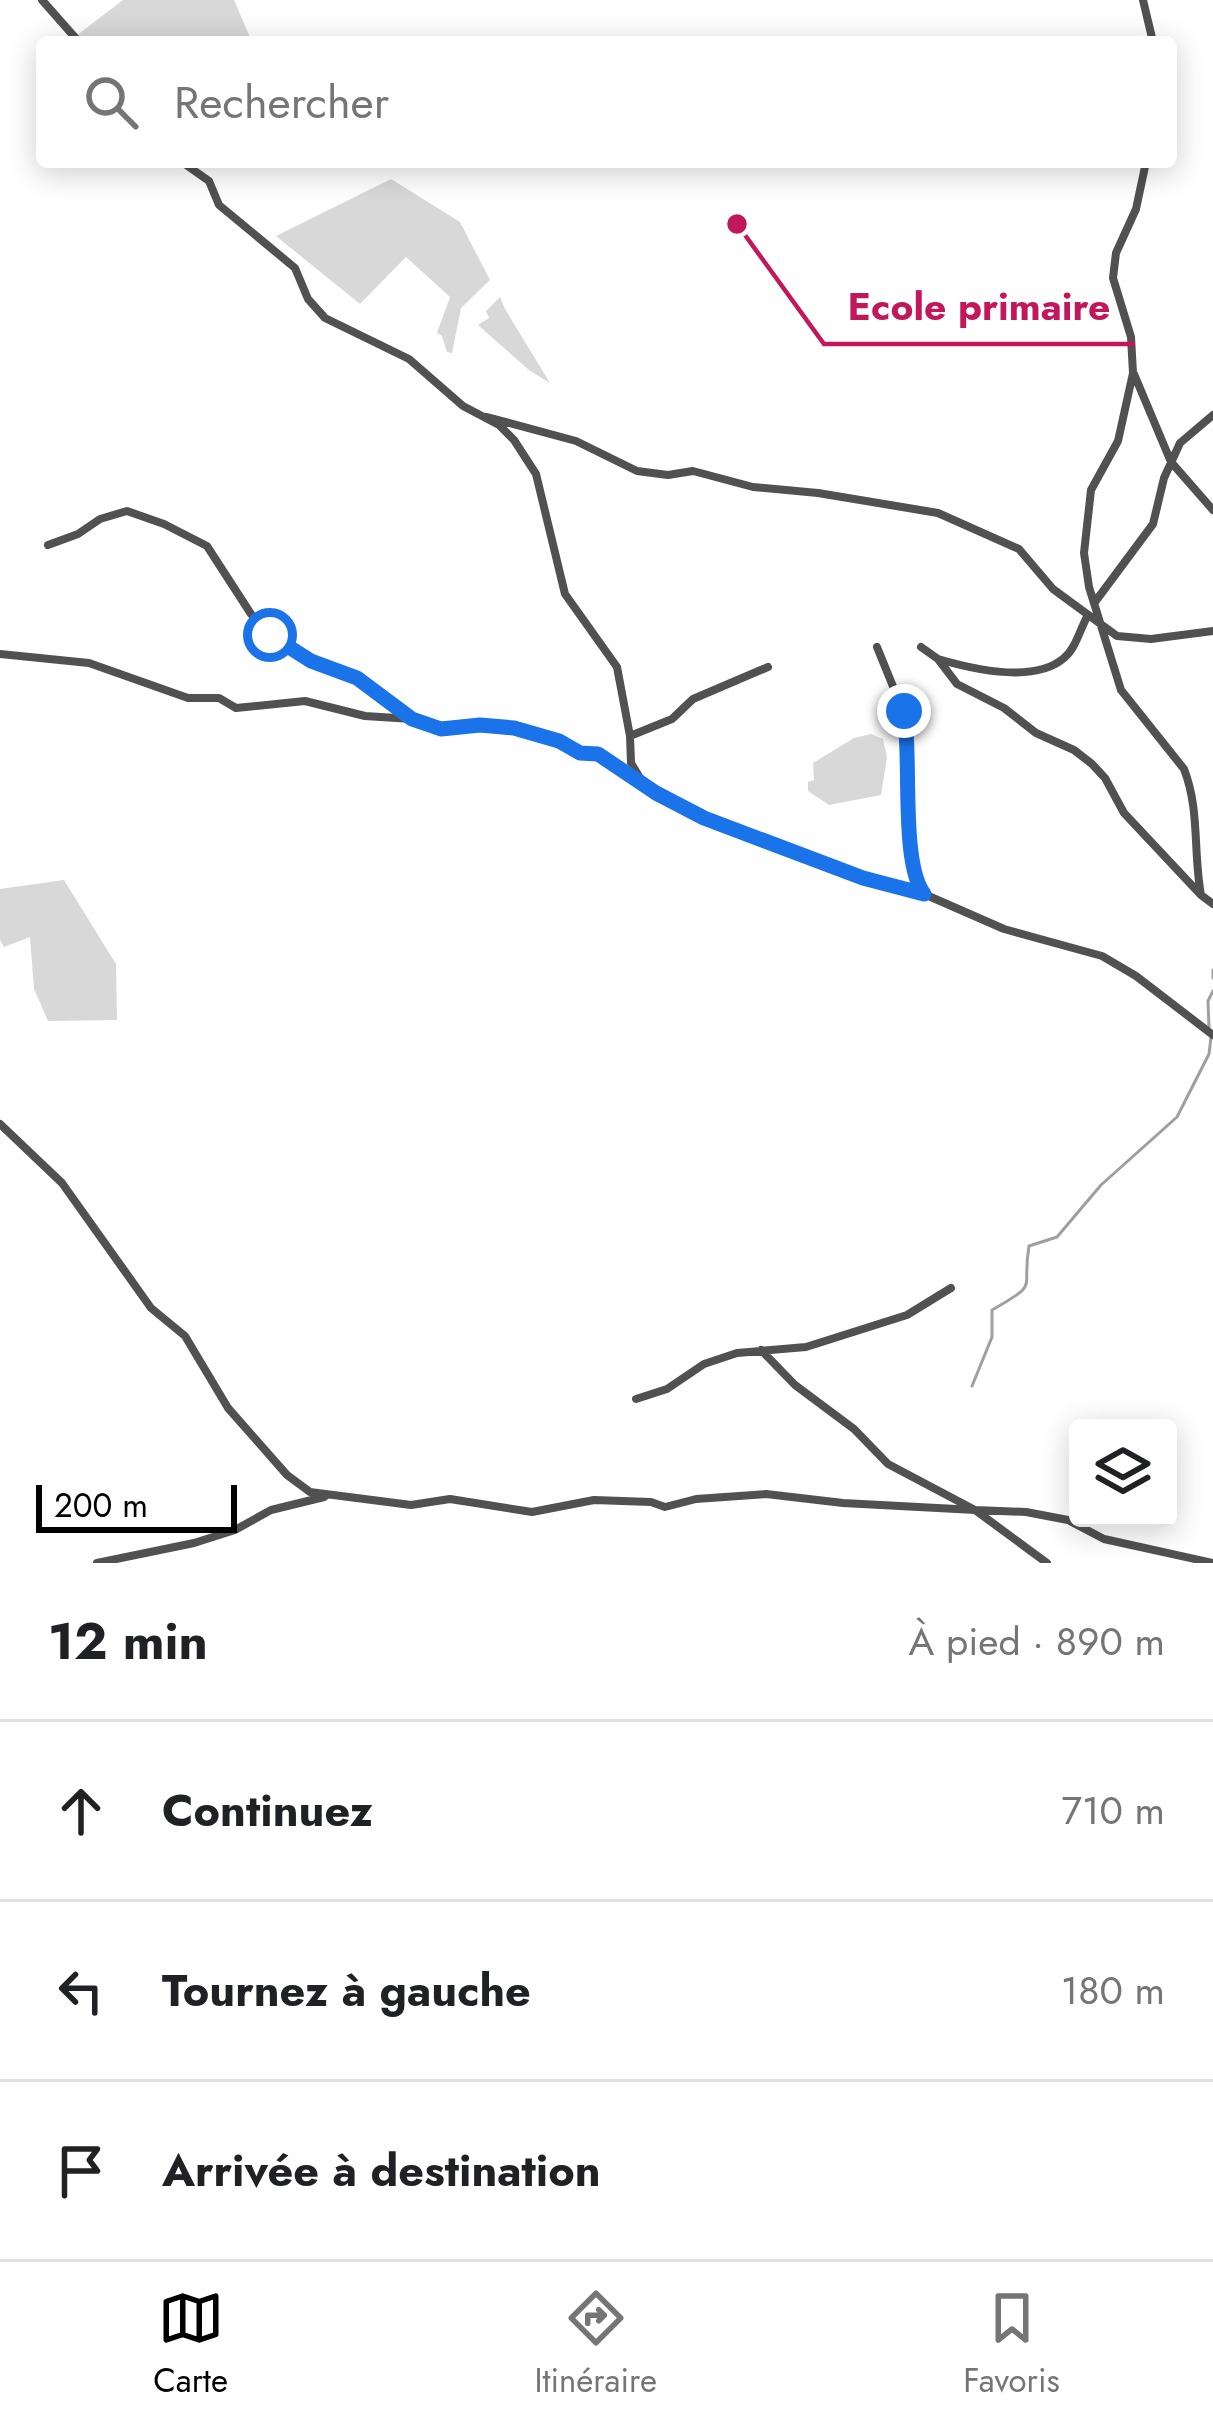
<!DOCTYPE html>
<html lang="fr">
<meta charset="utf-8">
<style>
body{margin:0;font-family:Jost,sans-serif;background:#f6f6f6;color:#202124}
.controls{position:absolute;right:36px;bottom:36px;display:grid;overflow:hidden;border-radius:12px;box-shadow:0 6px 30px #0003}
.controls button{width:108px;height:108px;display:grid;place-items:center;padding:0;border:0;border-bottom:3px solid #e0e0e0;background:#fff;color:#202124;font:60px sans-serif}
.scale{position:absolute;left:36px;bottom:30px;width:201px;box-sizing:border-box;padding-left:12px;border:6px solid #000;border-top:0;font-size:33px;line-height:42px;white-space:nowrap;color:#000;-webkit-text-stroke:9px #fff;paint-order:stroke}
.stop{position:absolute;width:36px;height:36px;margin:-27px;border:9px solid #1a73e8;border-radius:50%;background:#fff}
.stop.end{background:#1a73e8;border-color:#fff;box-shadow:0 3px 12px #0008}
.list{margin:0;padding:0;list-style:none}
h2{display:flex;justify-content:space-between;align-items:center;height:156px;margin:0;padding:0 48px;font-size:51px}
h2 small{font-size:39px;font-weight:400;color:#757577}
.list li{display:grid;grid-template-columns:78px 1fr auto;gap:36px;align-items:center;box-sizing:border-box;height:180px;padding:0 48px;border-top:3px solid #e0e0e0}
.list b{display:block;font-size:45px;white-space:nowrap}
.list em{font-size:39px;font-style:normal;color:#757577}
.icon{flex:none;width:66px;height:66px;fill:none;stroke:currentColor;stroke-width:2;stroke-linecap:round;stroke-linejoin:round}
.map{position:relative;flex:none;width:1213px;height:1563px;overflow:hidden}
.search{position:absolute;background:#fff;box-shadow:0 6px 30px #0003;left:36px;right:36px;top:36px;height:132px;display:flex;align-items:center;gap:30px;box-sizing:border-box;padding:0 42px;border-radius:12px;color:#757577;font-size:45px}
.sheet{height:696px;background:#fff}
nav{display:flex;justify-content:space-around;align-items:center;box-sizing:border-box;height:168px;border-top:3px solid #e0e0e0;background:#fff;font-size:33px;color:#757577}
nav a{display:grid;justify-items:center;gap:6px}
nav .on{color:#000}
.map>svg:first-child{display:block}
.green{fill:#d8d8d8}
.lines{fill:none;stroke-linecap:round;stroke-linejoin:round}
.stream{stroke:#9f9f9f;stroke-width:3}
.street{stroke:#515151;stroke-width:8}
.route{stroke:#1a73e8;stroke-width:15}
.leader{fill:none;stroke:#c2185b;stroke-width:4.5}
.callout-dot{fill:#c2185b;stroke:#fff;stroke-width:4.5}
.callout-label{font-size:39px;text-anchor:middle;font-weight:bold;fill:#c2185b;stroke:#fff;stroke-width:12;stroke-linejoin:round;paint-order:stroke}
</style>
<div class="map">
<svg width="1213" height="1563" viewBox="0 0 1213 1563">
<rect width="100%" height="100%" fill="#fff"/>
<path class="green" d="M123,0H234L252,42H68Z
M391,179L460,222L490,280L461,308L452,353L447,352L442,336L437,333L450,297L406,257L360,304L276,236Z
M500,297L505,309L550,383L530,371L478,325L489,318L486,311Z
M871,734L883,739L887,757L881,795L829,805L808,791V782L814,780L813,763L854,738Z
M64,880L116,964L117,1020L48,1021L34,989L30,937L4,947L0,940V889Z"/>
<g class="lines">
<path class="stream" d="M1213,970V978
M1209,1027L1208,1001L1213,991
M972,1386L992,1337V1310C1041,1282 1021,1292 1029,1246L1057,1237L1101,1185L1177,1117L1209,1054L1211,1037"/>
<path class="street" d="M42,0L79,42
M1143,0L1153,42
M182,162L209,181L219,205L295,268L308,299L325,318L409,359L463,406L499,425L514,440L536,474L565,594L617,667L630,736L631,763L640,778
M1146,162L1136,209L1116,253L1113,278L1131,337L1133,373L1118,441L1091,490L1084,553L1089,587L1121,690L1184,769C1200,810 1193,852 1201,895L1213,904
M1134,374L1171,462L1213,510
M487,417L576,441L637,471L668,475L693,471L753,487L818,493L938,513L1019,549L1053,589L1117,636L1151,639L1213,631
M48,545L78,534L100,519L127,511L164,524L207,546L251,614L279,644L357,678L411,718
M1095,602L1153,524L1164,478L1180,443L1213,415
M877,647L905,716L911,870L923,892
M921,647L938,659L957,684L1004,708L1036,733L1074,750L1092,764L1105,778L1124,813L1200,894
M0,654L89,663L188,698H219L236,708L305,701L365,716L412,719L438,729L496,726L559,741L580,753L606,757L666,798L773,847L877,883L924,894L1004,929L1102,956L1136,976L1213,1035
M938,659C972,669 1034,684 1064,658C1076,648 1080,629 1088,615
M630,736L672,719L693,699L768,667
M0,1124L62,1183L151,1308L185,1336L228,1408L287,1475L310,1492L411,1505L450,1499L532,1512L594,1500L651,1502L665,1507L696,1499L766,1494L843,1503L975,1510L1047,1563
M761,1350L795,1385L854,1429L888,1464L975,1510L1026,1512L1068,1520L1104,1539L1213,1563
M636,1399L667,1389L704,1364L737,1353L806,1347L907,1315L951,1288
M97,1563L194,1543L235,1530L271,1510L324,1497"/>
</g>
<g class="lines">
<path class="route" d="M270,635L311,661L357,678L412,719L441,729L480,725L514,728L559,741L580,753L598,754L656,793L704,818L863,878L924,894C900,862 912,756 904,711"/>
</g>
<path class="leader" d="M737 224L824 344H1135"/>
<circle class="callout-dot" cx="737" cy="224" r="12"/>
<g class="callout-label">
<text x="979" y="320">Ecole primaire</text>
</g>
</svg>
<div class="controls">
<button><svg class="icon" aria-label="layers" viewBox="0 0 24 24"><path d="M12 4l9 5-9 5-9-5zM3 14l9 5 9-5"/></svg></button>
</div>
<div class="scale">200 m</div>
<div class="stop" style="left:270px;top:635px"></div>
<div class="stop end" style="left:904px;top:711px"></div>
<div class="search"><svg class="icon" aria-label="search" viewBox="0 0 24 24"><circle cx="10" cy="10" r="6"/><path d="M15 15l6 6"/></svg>Rechercher</div>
</div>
<section class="sheet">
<h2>12 min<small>À pied · 890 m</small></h2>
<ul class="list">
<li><svg class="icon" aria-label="ahead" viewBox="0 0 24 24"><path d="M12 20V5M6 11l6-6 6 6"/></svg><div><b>Continuez</b></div><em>710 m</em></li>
<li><svg class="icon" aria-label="left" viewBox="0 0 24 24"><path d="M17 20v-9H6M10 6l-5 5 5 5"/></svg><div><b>Tournez à gauche</b></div><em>180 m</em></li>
<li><svg class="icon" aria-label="arrive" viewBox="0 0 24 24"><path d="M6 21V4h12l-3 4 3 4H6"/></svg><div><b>Arrivée à destination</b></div></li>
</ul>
</section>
<nav>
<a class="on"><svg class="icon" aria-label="map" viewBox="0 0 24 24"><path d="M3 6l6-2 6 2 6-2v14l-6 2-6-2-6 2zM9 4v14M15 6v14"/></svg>Carte</a>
<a><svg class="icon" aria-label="directions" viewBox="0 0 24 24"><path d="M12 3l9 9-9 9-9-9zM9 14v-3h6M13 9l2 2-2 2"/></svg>Itinéraire</a>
<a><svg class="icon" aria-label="saved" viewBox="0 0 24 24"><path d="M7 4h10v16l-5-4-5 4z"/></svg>Favoris</a>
</nav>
